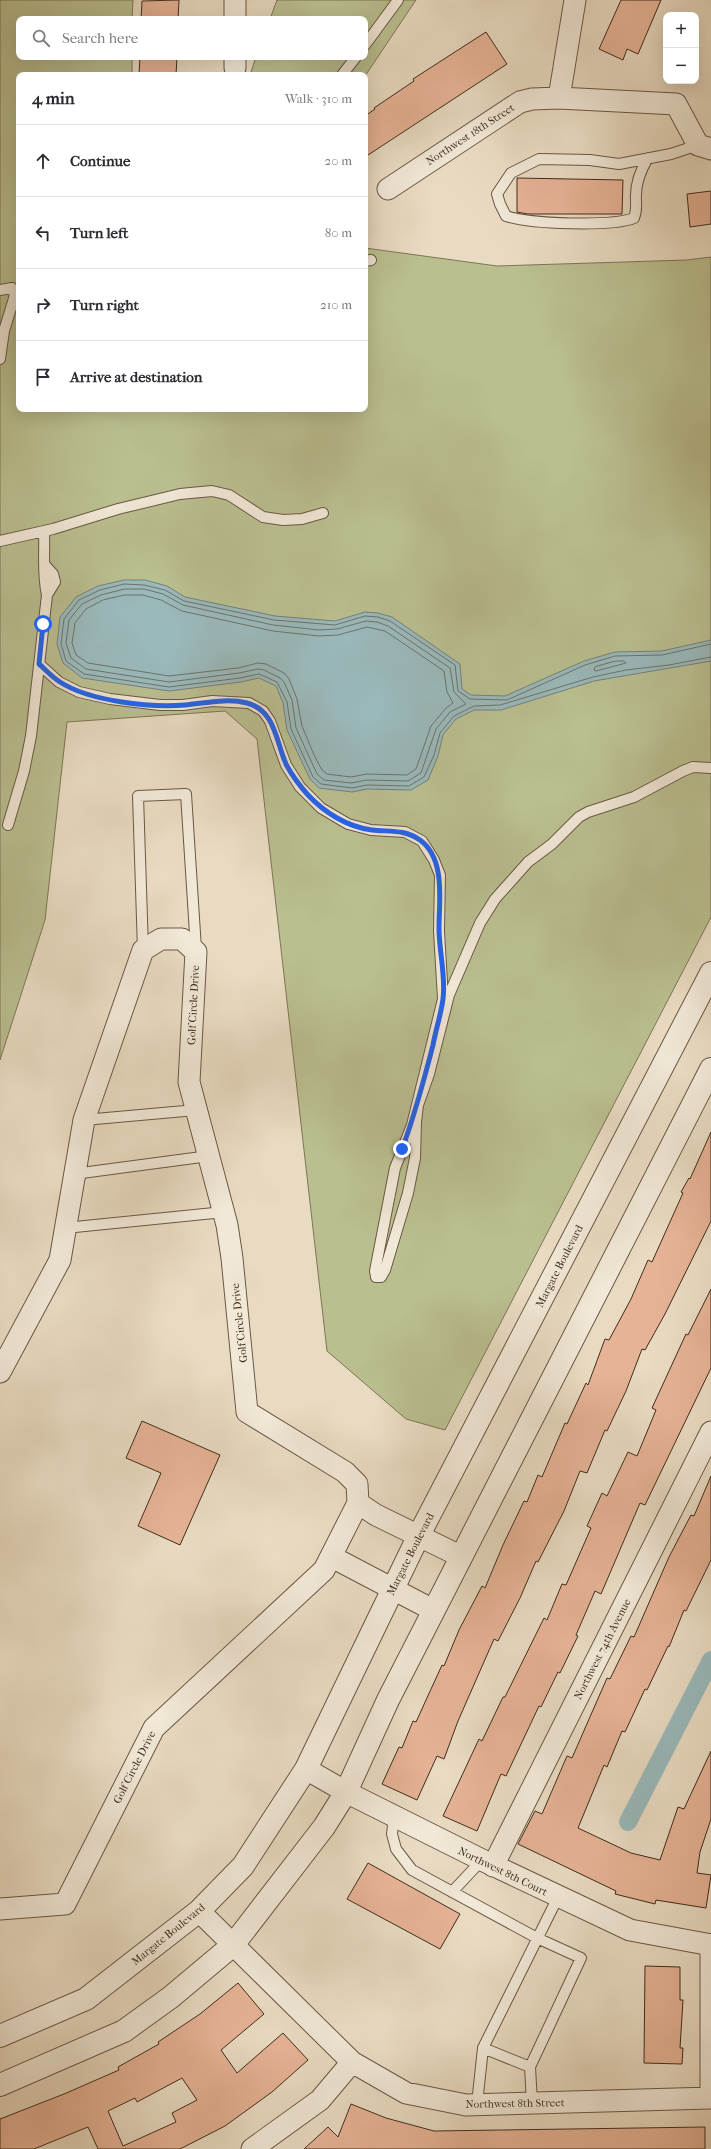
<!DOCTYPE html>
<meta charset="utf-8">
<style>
body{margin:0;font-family:"IM FELL French Canon",serif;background:#f2f2f3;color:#2b2b33}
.controls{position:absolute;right:12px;top:12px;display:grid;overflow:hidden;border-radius:8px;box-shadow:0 4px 16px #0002}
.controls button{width:36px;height:36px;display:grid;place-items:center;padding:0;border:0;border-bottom:1px solid #e1e1e2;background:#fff;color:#2b2b33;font:20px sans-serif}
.stop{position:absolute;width:12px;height:12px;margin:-9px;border:3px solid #2563eb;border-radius:50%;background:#fff}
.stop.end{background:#2563eb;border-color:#fff;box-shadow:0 1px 4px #0008}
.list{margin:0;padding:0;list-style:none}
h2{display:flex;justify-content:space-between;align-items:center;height:52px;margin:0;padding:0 16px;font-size:17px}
h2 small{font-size:13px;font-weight:400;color:#7c7c81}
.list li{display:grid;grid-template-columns:26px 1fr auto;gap:12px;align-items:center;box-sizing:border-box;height:72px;padding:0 16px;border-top:1px solid #e1e1e2}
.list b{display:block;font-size:15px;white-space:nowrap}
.list em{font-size:13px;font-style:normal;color:#7c7c81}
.icon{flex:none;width:22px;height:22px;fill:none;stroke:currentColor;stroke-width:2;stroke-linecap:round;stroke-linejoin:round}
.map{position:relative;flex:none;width:711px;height:2149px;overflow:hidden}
.search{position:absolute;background:#fff;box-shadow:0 4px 16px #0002;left:16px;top:16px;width:352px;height:44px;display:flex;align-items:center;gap:10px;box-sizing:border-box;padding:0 14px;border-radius:8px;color:#7c7c81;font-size:15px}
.panel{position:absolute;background:#fff;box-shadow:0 4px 16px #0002;left:16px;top:72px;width:352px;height:340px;border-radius:8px}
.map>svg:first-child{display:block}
.green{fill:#babf90;stroke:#7d7656}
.water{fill:#9ab9bb;stroke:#76817b}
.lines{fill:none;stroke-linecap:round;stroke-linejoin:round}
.shore{stroke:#6d736b;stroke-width:1}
.canal{stroke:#9ab9bb;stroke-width:18}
.building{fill:#e6b396;stroke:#402d1b;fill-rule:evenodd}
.service-casing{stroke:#6a5845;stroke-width:12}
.minor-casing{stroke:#6a5845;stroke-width:23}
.tertiary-casing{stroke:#6a5845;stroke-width:24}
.service{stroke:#f1e8d7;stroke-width:10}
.minor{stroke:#f1e8d7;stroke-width:21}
.tertiary{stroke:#f1e8d7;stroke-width:22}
.route{stroke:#2563eb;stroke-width:5}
.labels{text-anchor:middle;stroke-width:3;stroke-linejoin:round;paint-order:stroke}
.street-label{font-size:11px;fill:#402d1b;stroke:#f1e8d7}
</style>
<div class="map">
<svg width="711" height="2149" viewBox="0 0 711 2149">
<rect width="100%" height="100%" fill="#e9dbc2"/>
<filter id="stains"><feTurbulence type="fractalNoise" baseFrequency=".005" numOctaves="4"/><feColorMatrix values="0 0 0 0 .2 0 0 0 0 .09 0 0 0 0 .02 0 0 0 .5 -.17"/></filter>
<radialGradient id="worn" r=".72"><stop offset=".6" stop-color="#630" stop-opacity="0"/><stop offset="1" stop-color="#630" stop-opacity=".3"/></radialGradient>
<path class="green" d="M0,0H133L132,19H19V57H132V75H19V409H365V248L497,266L687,260L711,257V917L445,1430L406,1419L327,1351L257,739L225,711L67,722L45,920L0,1060Z
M277,0H416L365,76L250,75L256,57H365V19H270Z"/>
<path class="water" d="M124,580H145L167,586L185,597L275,616L335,621L365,612L378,613L392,617L460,664L462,689L471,695L505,696L584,661L615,652L662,651L711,640V661L594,681L501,710H474L456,719L443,735L438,756L428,780L411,790L367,789L352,792L319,788L310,779L287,730L283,703L276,686L259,678L241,682L169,691L82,678L63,663L57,644L60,617L76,597L98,586Z"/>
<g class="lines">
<path class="shore" d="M125,589H144L163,594L183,605L273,625L319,630L337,629L366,621L377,622L388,626L450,668L454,692L466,704L450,712L436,729L421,773L408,781L367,780L351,783L324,780L317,774L296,728L292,700L284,682L280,678L264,670L258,669L239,673L169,682L86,669L71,658L66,643L69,620L82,604L101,595Z
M125,595H143L161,600L182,611L273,631L319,636L338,635L367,627L385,631L444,671L447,692L453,703L446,708L431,726L416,769L407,775L367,774L351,777L327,774L322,770L314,755L302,726L297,699L289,679L284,673L266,664L258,663L238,668L169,676L88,663L76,655L72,643L75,623L86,609L103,600Z
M711,644L662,655L615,656L585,665L507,700L470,699L458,691L455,665L390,621L378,617L365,616L335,625L274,620L184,601L165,590L144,585L124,584L100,590L79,600L64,619L61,644L66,661L84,674L169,687L240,678L259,674L277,682L287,702L291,729L313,777L321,784L352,788L367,785L409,786L424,777L434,755L440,733L454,716L474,706L500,705L593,677L626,670L669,665L711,657
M616,661H624L626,663L596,671L594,670L595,667Z"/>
<path class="canal" d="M628,1822L711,1660"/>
</g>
<path class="building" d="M179,0L178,19H141L142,1Z
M621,0H661L638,54L627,49L623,60L599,49Z
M486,32L507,64L365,157V116L375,109L374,108L414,81L413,79Z
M140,57H177L176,75H139Z
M517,178L623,180L622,214H528L517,212Z
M711,191V224L690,227L687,194Z
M711,1132V1221L665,1314L645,1350L642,1349L626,1391L607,1431L605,1430L587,1473L580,1471L564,1511L538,1562L536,1561L520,1598L498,1641L494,1639L458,1721L444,1759L437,1756L417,1800L382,1784L399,1747L402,1748L413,1721L416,1722L442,1665L444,1666L459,1630L482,1586L485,1588L503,1545L524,1501L527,1502L538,1475L542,1477L565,1423L567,1424L586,1383L588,1385L605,1339L609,1340L631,1299L648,1260L652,1262L683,1193L681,1192L689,1178L690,1179Z
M711,1289V1368L645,1505L640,1503L601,1594L595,1591L576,1635L578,1636L560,1673L558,1672L541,1707L539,1706L506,1776L501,1774L477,1831L443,1816L479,1739L482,1741L503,1697H505L544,1618L547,1620L562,1584L566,1585L591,1528L587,1526L602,1493L607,1496L628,1452L637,1456L656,1410L652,1408L686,1334L688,1335Z
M142,1421L220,1455L180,1545L138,1526L161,1473L126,1458Z
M711,1476V1560L686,1611L684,1610L669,1647L668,1646L647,1690L645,1689L625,1732L622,1731L607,1767L604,1765L578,1828L631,1853L660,1860L678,1807L684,1809L711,1751V1819L700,1852L697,1873L711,1875L706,1908L656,1900L655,1904L615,1894L616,1891L518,1844L535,1811L542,1814L567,1756L572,1758L607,1678L610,1679L631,1636L634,1637L669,1557L691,1515L694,1516Z
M368,1863L460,1914L440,1949L347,1899Z
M645,1966L680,1967V2000H683L680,2048H683L682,2064L644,2063Z
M238,1983L264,2014L221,2050L237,2073L283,2033L308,2060L272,2092L225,2126L180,2149H98L88,2127L34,2149H0V2119L64,2094L119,2070L118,2067L159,2044L158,2042L200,2014ZM182,2078L197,2100L172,2113L176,2122L123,2146L108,2111L135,2098L137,2102Z
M351,2104L386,2118L434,2131L705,2127V2149H304L328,2127L338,2137Z"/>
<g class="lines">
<g class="service-casing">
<path id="service" d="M365,45L398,0
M342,75L356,57
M648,158C640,171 635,184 636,200C636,207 637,211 634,218C611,227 530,224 506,216L500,204L497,194L511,173L539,159L590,160L619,164L671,154L698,145
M365,261L371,260
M0,290L12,288L15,295L4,331L0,359
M0,541L53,529L118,509L180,494L212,491L229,495L263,517L283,520L302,519L323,513
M45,565L53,574L55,582L47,595
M39,664L59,682L79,692L110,699L160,705H183L212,701L249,703L263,711L270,721L286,765L300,787L321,808L348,824L371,830L405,832L422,841L434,860L440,875L439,931L443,999L412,1125L395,1168L375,1271L376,1277H381L385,1270L408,1193L415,1158L416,1122L418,1105L429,1074L449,995L480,923L495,899L528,862L552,844L579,817L588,812L634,797L683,771L693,767L711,768
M8,825L24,771L31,736L47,595C42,574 45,553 44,531
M143,950L138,796L186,794L196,949
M84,1120L196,1110
M74,1174L209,1156
M65,1228L224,1212
M394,1816L392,1834L396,1849L412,1870L537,1938L581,1958L530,2067L532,2103
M452,1892L482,1860
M483,2048L530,2067
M477,2104L483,2048L558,1897"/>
</g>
<g class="minor-casing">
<path id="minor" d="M235,0V19
M235,57V68
M559,98L575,0
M388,189L520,102L532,99L559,98L676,104L698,145L711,149
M0,1372L60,1260L84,1120L143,950L161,939H182L196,952L189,1082L227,1225L232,1258L247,1412L345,1472L357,1484L358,1503L324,1570L154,1728L65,1904L0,1909
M358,1503L376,1515L460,1556
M332,1557L433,1610
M306,1769L346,1792L482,1860L630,1930L711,1945
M493,1866L711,1432
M199,1911L352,2062L406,2093L466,2105L711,2098
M711,2098V1945
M252,2149L320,2100L352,2062"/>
</g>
<g class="tertiary-casing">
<path id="tertiary" d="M0,2036L86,1999L199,1911L243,1866L306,1769L419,1535L711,973
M0,2085L124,2031L171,1997L233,1945L324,1827L346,1792L388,1700L711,1069"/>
</g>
<use href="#service" class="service"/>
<use href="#minor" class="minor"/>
<use href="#tertiary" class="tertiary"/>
</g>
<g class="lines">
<path class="route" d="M43,624L39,664C46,670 52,677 60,682C89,701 150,708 185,705C206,703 227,698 247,703C277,711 276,745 287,766C293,777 300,786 308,795C324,812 347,827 372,830C390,832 404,829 420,840C446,859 439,901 439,928C439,952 446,976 443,999C441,1014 436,1029 433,1045C424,1080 415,1115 402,1149"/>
</g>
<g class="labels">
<g class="street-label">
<text transform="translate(470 134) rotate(-33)" y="4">Northwest 18th Street</text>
<text transform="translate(193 1005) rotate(-87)" y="4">Golf Circle Drive</text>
<text transform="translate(559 1266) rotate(-63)" y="4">Margate Boulevard</text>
<text transform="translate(239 1323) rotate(-96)" y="4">Golf Circle Drive</text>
<text transform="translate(410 1554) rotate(-63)" y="4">Margate Boulevard</text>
<text transform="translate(602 1649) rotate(-63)" y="4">Northwest 74th Avenue</text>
<text transform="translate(134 1767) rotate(-63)" y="4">Golf Circle Drive</text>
<text transform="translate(503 1871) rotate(26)" y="4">Northwest 8th Court</text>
<text transform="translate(168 1934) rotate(-39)" y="4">Margate Boulevard</text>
<text transform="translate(515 2103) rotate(-1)" y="4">Northwest 8th Street</text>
</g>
</g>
<rect width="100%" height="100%" filter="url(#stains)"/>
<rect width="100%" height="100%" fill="url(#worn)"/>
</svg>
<div class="controls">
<button>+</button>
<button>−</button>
</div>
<div class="stop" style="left:43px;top:624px"></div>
<div class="stop end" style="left:402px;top:1149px"></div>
<div class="search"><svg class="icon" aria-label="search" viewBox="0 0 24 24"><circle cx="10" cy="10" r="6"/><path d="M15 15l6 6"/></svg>Search here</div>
<section class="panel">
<h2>4 min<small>Walk · 310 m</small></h2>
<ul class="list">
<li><svg class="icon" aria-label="ahead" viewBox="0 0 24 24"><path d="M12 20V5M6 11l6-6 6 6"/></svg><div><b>Continue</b></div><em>20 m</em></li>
<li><svg class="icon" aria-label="left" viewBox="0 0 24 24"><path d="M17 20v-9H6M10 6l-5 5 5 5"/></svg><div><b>Turn left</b></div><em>80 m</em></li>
<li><svg class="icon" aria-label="right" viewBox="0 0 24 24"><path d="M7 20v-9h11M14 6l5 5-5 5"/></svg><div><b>Turn right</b></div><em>210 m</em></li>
<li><svg class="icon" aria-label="arrive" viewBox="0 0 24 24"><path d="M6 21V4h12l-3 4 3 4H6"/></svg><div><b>Arrive at destination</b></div></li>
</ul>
</section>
</div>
